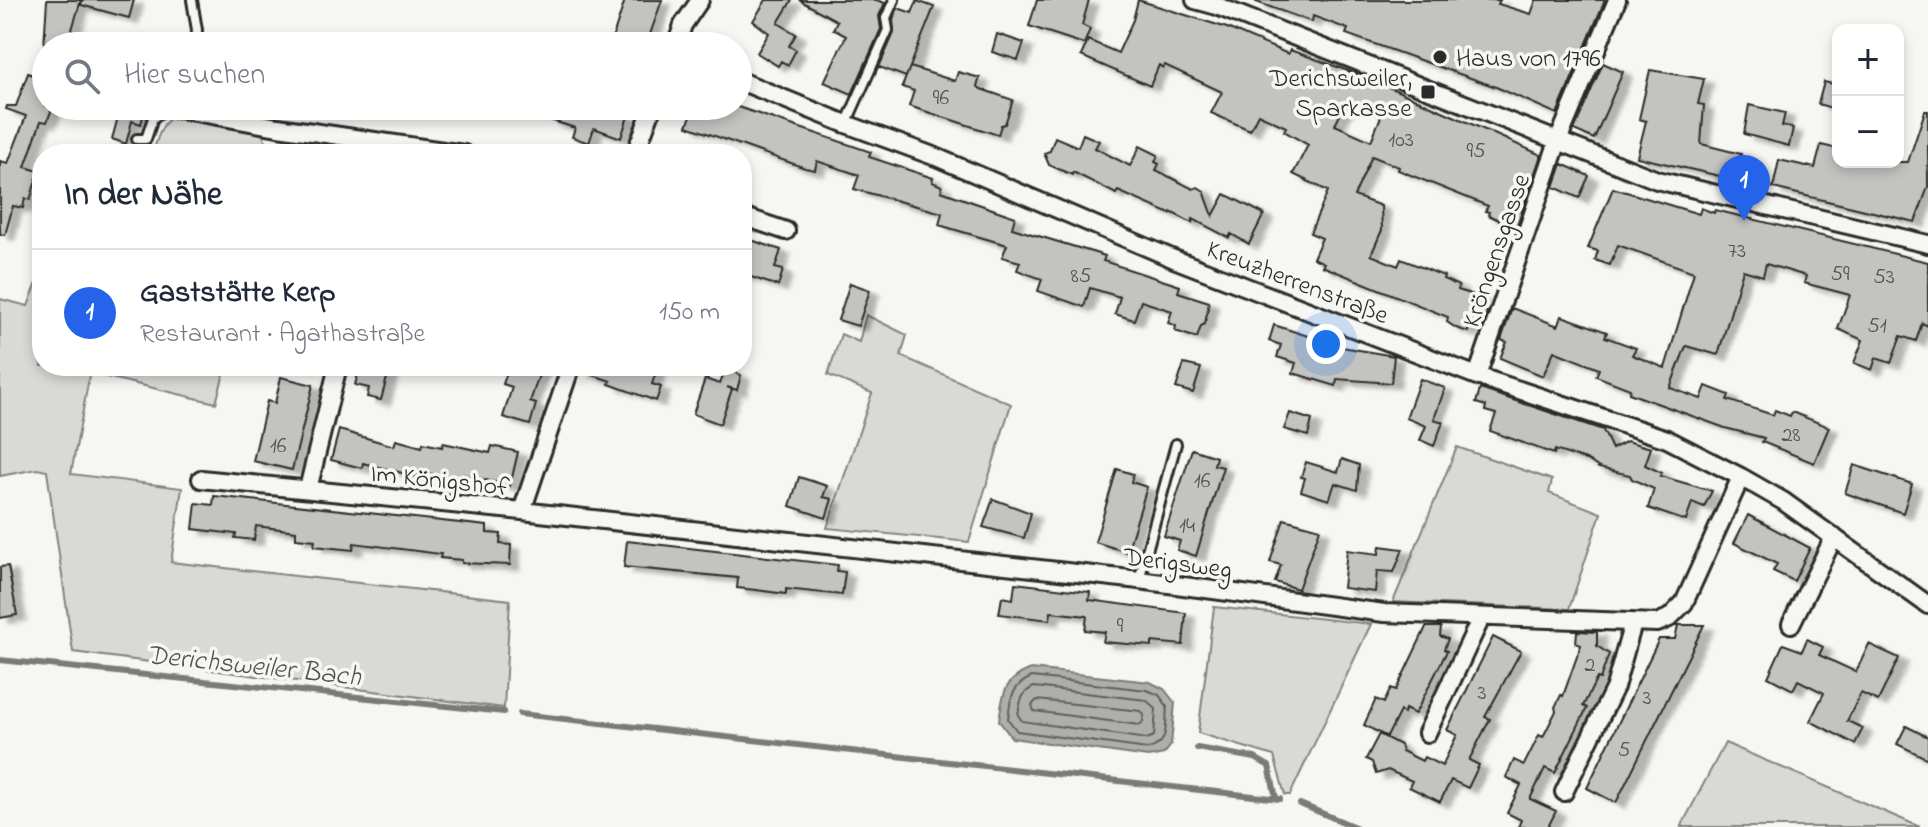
<!DOCTYPE html>
<html lang="de">
<meta charset="utf-8">
<style>
body{margin:0;font-family:"Indie Flower",sans-serif;background:#f2f2f3;color:#1f2937}
.controls{position:absolute;right:24px;top:24px;display:grid;overflow:hidden;border-radius:16px;box-shadow:0 4px 12px #0003}
.controls button{width:72px;height:72px;display:grid;place-items:center;padding:0;border:0;border-bottom:2px solid #e0e1e3;background:#fff;color:#1f2937;font:40px sans-serif}
.you{position:absolute;left:1326px;top:344px;width:28px;height:28px;margin:-20px;border:6px solid #fff;border-radius:50%;background:#1a73e8;box-shadow:0 0 0 12px #1a73e833}
.badge{display:grid;place-items:center;width:52px;height:52px;border-radius:50%;background:#2563eb;color:#fff;font-size:26px;font-weight:700}
.pin{position:absolute;translate:-50% -66px;filter:drop-shadow(0 2px 4px #0008)}
.pin::after{content:'';position:absolute;top:42px;width:28px;height:24px;background:inherit;clip-path:polygon(0 0,100% 0,50% 100%)}
.list{margin:0;padding:0;list-style:none}
h2{display:flex;justify-content:space-between;align-items:center;height:104px;margin:0;padding:0 32px;font-size:34px}
h2 small{font-size:26px;font-weight:400;color:#747a83}
.list li{display:grid;grid-template-columns:52px 1fr auto;gap:24px;align-items:center;box-sizing:border-box;height:128px;padding:0 32px;border-top:2px solid #e0e1e3}
.list b{display:block;font-size:30px;white-space:nowrap}
.list p{margin:0;font-size:26px;white-space:nowrap;color:#747a83}
.list em{font-size:26px;font-style:normal;color:#747a83}
.icon{flex:none;width:44px;height:44px;fill:none;stroke:currentColor;stroke-width:2;stroke-linecap:round;stroke-linejoin:round}
.map{position:relative;flex:none;width:1928px;height:827px;overflow:hidden}
.search{position:absolute;background:#fff;box-shadow:0 4px 12px #0003;left:32px;top:32px;width:720px;height:88px;display:flex;align-items:center;gap:20px;box-sizing:border-box;padding:0 28px;border-radius:44px;color:#747a83;font-size:30px}
.panel{position:absolute;background:#fff;box-shadow:0 4px 12px #0003;left:32px;top:144px;width:720px;height:232px;border-radius:32px}
.map>svg:first-child{display:block}
.green{fill:#d9d9d5;stroke:#828280;stroke-width:2}
.water{fill:#aeaeab;stroke:#7a7a78;stroke-width:2}
.lines{fill:none;stroke-linecap:round;stroke-linejoin:round}
.shore{stroke:#5f5f5e;stroke-width:2}
.stream{stroke:#7a7a78;stroke-width:6}
.building{fill:#c3c3c0;stroke:#2b2b2b;stroke-width:2;fill-rule:evenodd;filter:url(#shadow)}
.service-casing{stroke:#2b2b2b;stroke-width:14}
.minor-casing{stroke:#2b2b2b;stroke-width:22}
.service{stroke:#f6f6f2;stroke-width:8}
.minor{stroke:#f6f6f2;stroke-width:16}
.poi-dot{fill:#2b2b2b;stroke:#f6f6f2;stroke-width:3}
.labels{text-anchor:middle;stroke-width:7;stroke-linejoin:round;paint-order:stroke}
.number-label{font-size:22px;fill:#515150}
.poi-label{font-size:26px;fill:#2b2b2b;stroke:#f6f6f2;text-anchor:start}
.street-label{font-size:26px;fill:#2b2b2b;stroke:#f6f6f2}
.water-label{font-size:28px;font-style:italic;fill:#525251;stroke:#f6f6f2}
</style>
<div class="map">
<svg width="1928" height="827" viewBox="0 0 1928 827">
<defs>
<filter id="shadow"><feDropShadow dx="9" dy="5" stdDeviation="2" flood-color="#0004"/></filter>
</defs>
<rect width="100%" height="100%" fill="#f6f6f2"/>
<filter id="ink" filterUnits="userSpaceOnUse"><feTurbulence type="fractalNoise" baseFrequency=".0125" numOctaves="2"/><feDisplacementMap in="SourceGraphic" scale="16" xChannelSelector="R" yChannelSelector="G"/><feConvolveMatrix kernelMatrix="1 2 1 2 8 2 1 2 1" color-interpolation-filters="sRGB"/></filter>
<g filter="url(#ink)">
<path class="green" d="M182,114L261,132L266,141L267,154H152C159,136 161,117 182,114Z
M42,270V366H226L216,403L90,373L71,474L182,488L171,562L510,600L504,708L73,652L47,471L37,469L0,476V299L28,306Z
M866,315L907,335L901,356L1011,404L969,542L827,528L872,393L828,375L841,334L859,342Z
M1457,447L1552,480L1549,493L1601,513L1569,609L1393,602Z
M1214,607L1371,624L1290,795H1285L1274,756L1198,733Z
M1725,743L1920,827H1681Z"/>
<path class="water" d="M1031,669L1150,682L1164,689L1175,703L1171,745L1164,754L1148,757L1012,738L999,721C1003,694 1003,680 1031,669Z"/>
<g class="lines">
<path class="shore" d="M1032,677L1147,690L1159,695L1167,706C1165,726 1170,745 1147,749L1017,731L1008,719C1010,699 1012,685 1032,677Z
M1034,687L1146,700L1156,709L1154,736L1147,739L1022,721L1018,715C1020,703 1021,692 1034,687Z
M1037,700L1141,711L1144,715L1143,722L1139,725L1034,711L1032,705Z"/>
<path class="stream" d="M0,660L504,712
M520,714L1280,799
M1197,748L1255,758L1269,766L1276,798
M1300,804L1355,827"/>
</g>
<path class="building" d="M47,0H81L67,46H44Z
M82,0H134L129,18L81,5Z
M625,0H662L646,46H610Z
M766,0H792L778,23L796,34L789,46L796,50L788,65L781,61L778,66L757,53L769,33L753,21Z
M799,0H876L885,3L879,16L881,29L852,94L824,82L846,36L833,29L837,21Z
M1037,0H1089L1082,25L1090,29L1084,44L1029,26Z
M1138,0L1227,28L1288,54L1290,50L1307,56L1373,80L1541,155L1516,228L1488,215L1489,212L1485,211L1488,206L1398,170L1399,167L1372,156L1354,196L1381,206L1382,230L1371,255L1398,266L1401,259L1444,276L1443,279L1459,286L1458,290L1480,297L1476,307L1487,312L1481,332L1469,327L1468,332L1456,328L1447,322L1448,317L1322,266L1324,263L1313,258L1322,238L1310,233L1328,191L1293,174L1308,145L1284,131L1286,127L1258,114L1250,130L1211,113L1222,92L1165,65L1163,68L1159,65L1150,86L1081,56L1088,40L1118,53L1133,20ZM1348,99L1382,114L1371,141L1335,125Z
M1257,0H1500L1498,4L1531,14L1536,0H1605L1557,114L1496,87L1346,34L1348,29L1313,16L1312,22L1256,2Z
M917,1L934,7L906,77L879,67L894,33L893,19L898,8L912,13Z
M997,34L1024,43L1018,60L992,52Z
M1603,63L1623,72L1594,139L1574,130Z
M910,67L955,81L958,72L980,78L977,86L981,89L1013,100L1005,124L1001,125L998,135L909,106L914,91L902,87Z
M1650,70L1704,79L1698,104L1704,105L1701,144L1741,154L1737,180L1637,157L1646,121L1639,119Z
M28,73L46,80V106H53L47,122L41,121L25,167L39,171L30,200L25,198L23,208L13,206L5,235L0,234V161L8,163L26,116L6,109L7,106H16Z
M1824,82L1838,85V110L1818,104Z
M1749,105L1785,113L1782,126L1793,128L1789,146L1744,134Z
M96,106H137L145,109L141,124L132,121L126,144L112,139L118,117L95,110Z
M555,106H599L628,116L621,138L594,128L589,143L572,137L575,128L550,120Z
M695,106H735L871,152L869,157L933,178L932,182L942,186L941,191L1015,217L1012,228L1105,256L1103,261L1180,286L1178,292L1209,302L1205,324L1201,326L1197,338L1175,331L1176,326L1168,323L1172,311L1141,301L1134,320L1115,314L1120,297L1090,288L1084,307L1038,291L1042,279L1017,270L1020,262L1002,257L1007,245L939,225L942,213L854,189L859,175L817,161L815,170L805,168L687,126Z
M1925,111H1928V187L1915,222L1773,188L1779,160L1815,168L1821,145L1838,149V162H1908Z
M1083,134L1099,141L1095,148L1130,166L1140,146L1158,155L1155,162L1159,164L1156,170L1193,189L1198,187L1204,191L1213,216L1225,194L1264,214L1249,244L1231,234L1229,238L1193,219L1192,223L1171,212L1170,214L1118,191L1116,194L1073,172L1072,175L1049,165L1044,153L1050,151L1055,137L1078,147Z
M1562,164L1589,176L1579,198L1554,187Z
M1613,188L1699,214L1701,208L1714,213L1715,210L1928,262V326L1922,323L1916,341L1901,336L1891,363L1876,358L1872,370L1854,363L1863,340L1838,329L1850,295L1804,283L1806,276L1766,264L1763,276L1743,270L1718,355L1686,346L1670,388L1701,399L1706,386L1729,395L1727,400L1773,415L1775,410L1790,416L1792,412L1829,427L1814,463L1762,442L1764,438L1725,428L1629,393L1630,389L1596,376L1599,369L1554,351L1543,376L1500,358L1507,342L1501,340L1512,308L1558,326L1562,316L1607,332L1605,337L1636,348L1632,355L1665,368L1694,272L1618,245L1610,265L1595,260L1598,251L1588,248Z
M742,237L781,250L775,268L783,270L778,286L742,274Z
M850,283L870,290L858,326L838,320Z
M1274,325L1342,347L1394,356L1391,383L1337,379L1336,386L1293,373L1296,363L1277,357L1281,345L1269,341Z
M1184,364L1201,368L1193,393L1176,388Z
M360,366L389,370L381,400L367,397L369,388L355,385Z
M509,366H542L530,402L536,404L530,425L503,417L512,387L503,384Z
M582,366H658L652,384L661,387L656,401L609,384L611,381L581,371Z
M726,368L741,375L737,390L727,387L732,389L720,424L693,414L705,379L720,384Z
M281,377L313,385L292,470L253,461L267,401L275,403Z
M1420,379L1445,388L1434,419L1443,422L1434,446L1420,440L1426,426L1406,418Z
M1480,389L1603,430L1612,449L1627,441L1651,448L1645,465L1662,473L1660,476L1712,491L1704,507L1692,502L1686,521L1648,508L1654,489L1632,479L1630,475L1599,468L1589,461L1555,450L1554,454L1490,431L1496,414L1485,411L1486,406L1476,403Z
M1290,413L1312,420L1308,436L1284,429Z
M339,430L394,446L396,440L422,447L423,443L442,447L443,443L490,453L492,446L518,452L510,486L461,474L459,481L419,471L418,477L363,463L362,468L331,460Z
M1192,449L1216,457L1214,465L1223,467L1196,556L1177,550L1180,541L1164,536Z
M1342,459L1359,465L1357,490L1335,483L1329,500L1301,491L1305,478L1301,477L1306,462L1338,472Z
M1854,465L1912,484L1903,513L1845,493Z
M1117,469L1133,474L1131,482L1147,487L1127,552L1095,542Z
M799,477L827,486L823,497L832,499L826,518L790,506Z
M214,496L487,526V533L501,534L500,544L511,545L510,565L462,563V560L440,558L441,554L354,543L353,550L314,546L315,540L296,538V531L256,526L254,540L235,538L236,534L193,529L196,503L213,505Z
M993,499L1031,513L1024,538L983,527Z
M1748,515L1810,548L1794,581L1773,571L1777,564L1734,543Z
M1284,519L1320,529L1298,589L1275,582L1281,565L1270,562Z
M627,541L838,565L837,571L845,572L842,595L786,589V594L756,590L737,588L738,578L624,567Z
M1380,546L1403,549L1394,572L1377,571L1375,592L1343,588L1347,550L1379,554Z
M8,566L17,615L0,618V567Z
M1015,583L1090,592L1089,600L1186,613L1183,645L1152,642V646L1103,642L1105,632L1085,630L1087,616L1051,612L1050,620L999,614L1002,597L1013,599Z
M1678,625H1704L1616,803L1587,788L1659,639H1675Z
M1426,627H1441L1440,636L1448,639L1444,649L1447,651L1415,714L1405,709L1404,713L1400,711L1387,737L1364,725L1376,699L1384,703L1391,688L1396,690Z
M1577,631L1597,632V646L1609,654L1600,679L1597,678L1583,706L1587,708L1555,773L1545,768L1530,799L1556,811L1548,827H1518L1521,820L1507,813L1521,785L1506,777L1514,760L1524,765L1539,735L1543,737L1556,711L1555,707L1561,695L1563,696L1581,645L1576,643Z
M1493,637L1521,651L1485,717L1490,719L1469,760L1479,765L1468,788L1451,780L1440,802L1409,787L1412,781L1388,770L1376,774L1372,762L1366,759L1379,734L1400,745L1402,751L1422,761L1424,757L1442,766L1457,735L1447,730Z
M1807,639L1823,647L1819,655L1856,672L1869,644L1899,658L1878,701L1861,693L1847,721L1863,728L1855,744L1810,721L1824,693L1798,680L1793,690L1768,677L1783,644L1802,651Z
M1906,726L1928,737V759L1897,744Z"/>
<g class="lines">
<g class="service-casing">
<path id="service" d="M192,0L197,30L196,46
M846,124L888,30L886,18L894,0
M137,139H146L153,118L165,110
M1139,580L1176,444"/>
</g>
<g class="minor-casing">
<path id="minor" d="M1195,0L1217,6L1657,180L1928,244
M676,46L683,25L700,0
M738,80L846,124L936,157L1174,259L1249,288L1477,376L1667,439L1741,477L1783,501L1928,605
M162,106L278,127L464,154
M635,154L653,106
M742,216L786,231
M1477,376L1558,141L1617,0
M201,479L522,511L1139,580L1384,613L1657,623L1669,618L1684,603L1741,477
M308,489L338,366
M522,511L571,366
M1791,624L1834,537
M1427,733L1481,618
M1564,792L1615,687L1633,623"/>
</g>
<use href="#service" class="service"/>
<use href="#minor" class="minor"/>
</g>
</g>
<g class="poi-dot">
<circle cx="1440" cy="57" r="8"/>
<rect x="1420" y="84" width="16" height="16" rx="4"/>
</g>
<g class="labels">
<g class="number-label">
<text x="941" y="104">96</text>
<text x="1401" y="146">103</text>
<text x="1476" y="157">95</text>
<text x="1737" y="257">73</text>
<text x="1840" y="280">59</text>
<text x="1081" y="282">85</text>
<text x="1884" y="283">53</text>
<text x="1877" y="332">51</text>
<text x="1791" y="441">28</text>
<text x="278" y="452">16</text>
<text x="1202" y="487">16</text>
<text x="1187" y="532">14</text>
<text x="1120" y="632">9</text>
<text x="1590" y="671">2</text>
<text x="1482" y="699">3</text>
<text x="1647" y="704">3</text>
<text x="1624" y="756">5</text>
</g>
<g class="poi-label">
<text x="1456" y="66">Haus von 1796</text>
<text x="1412" y="86" text-anchor="end">Derichsweiler,<tspan x="1412" dy="30">Sparkasse</tspan></text>
</g>
<g class="street-label">
<text transform="translate(1495 250) rotate(-71)" y="9">Kröngensgasse</text>
<text transform="translate(1298 281) rotate(21)" y="9">Kreuzherrenstraße</text>
<text transform="translate(440 479) rotate(6)" y="9">Im Königshof</text>
<text transform="translate(1178 562) rotate(7)" y="9">Derigsweg</text>
</g>
<g class="water-label">
<text transform="translate(254 664) rotate(6)" y="10">Derichsweiler Bach</text>
</g>
</g>
</svg>
<div class="controls">
<button>+</button>
<button>−</button>
</div>
<div class="you"></div>
<div class="pin badge" style="left:1744px;top:221px">1</div>
<div class="search"><svg class="icon" aria-label="search" viewBox="0 0 24 24"><circle cx="10" cy="10" r="6"/><path d="M15 15l6 6"/></svg>Hier suchen</div>
<section class="panel">
<h2>In der Nähe<small></small></h2>
<ul class="list">
<li><span class="badge">1</span><div><b>Gaststätte Kerp</b><p>Restaurant · Agathastraße</p></div><em>150 m</em></li>
</ul>
</section>
</div>
